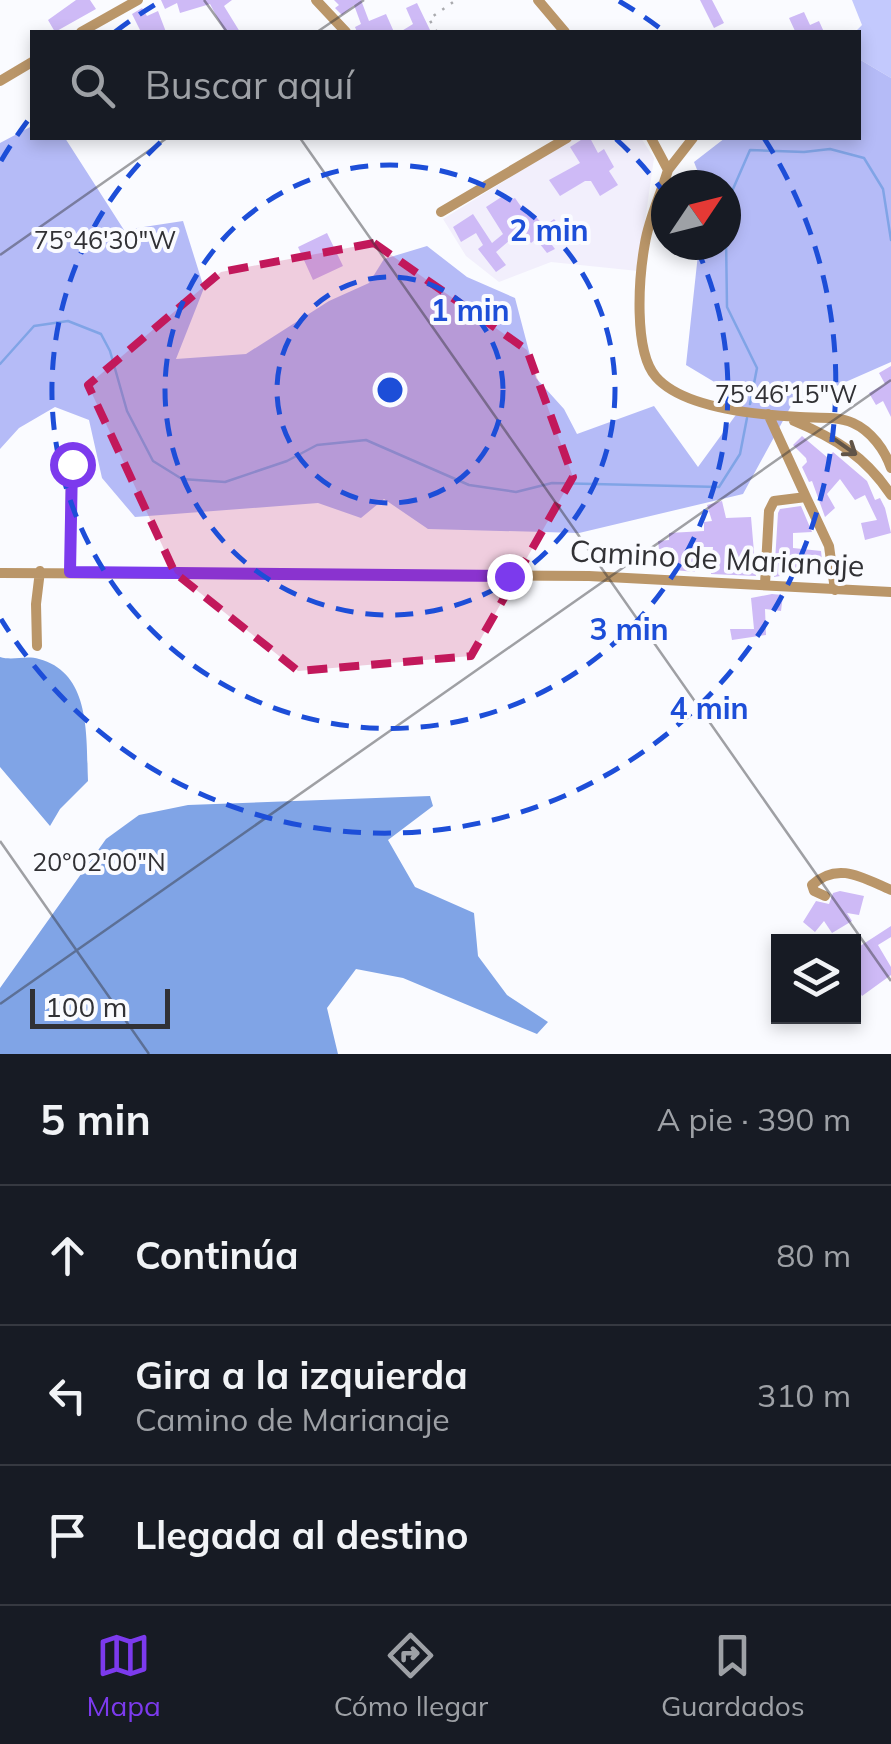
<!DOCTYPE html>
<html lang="es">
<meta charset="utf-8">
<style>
body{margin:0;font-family:Mulish,sans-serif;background:#242831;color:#f1f3f6}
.controls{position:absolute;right:30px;bottom:30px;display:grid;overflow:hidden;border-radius:0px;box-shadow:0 5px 15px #0003}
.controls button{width:90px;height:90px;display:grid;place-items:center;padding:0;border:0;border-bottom:2px solid #363941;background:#171b24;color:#f1f3f6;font:50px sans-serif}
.compass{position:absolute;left:651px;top:170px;width:90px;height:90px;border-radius:50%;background:#171b24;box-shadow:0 5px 15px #0003;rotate:55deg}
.scale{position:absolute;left:30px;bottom:25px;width:140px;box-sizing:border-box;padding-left:10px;border:5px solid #313135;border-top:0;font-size:28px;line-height:35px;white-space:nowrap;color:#313135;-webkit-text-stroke:8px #fafbff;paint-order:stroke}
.stop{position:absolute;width:30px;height:30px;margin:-22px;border:8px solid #7c3aed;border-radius:50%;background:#fff}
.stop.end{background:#7c3aed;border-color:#fff;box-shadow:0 2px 10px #0008}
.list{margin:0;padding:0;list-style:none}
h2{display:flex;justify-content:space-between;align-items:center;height:130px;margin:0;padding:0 40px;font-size:42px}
h2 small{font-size:32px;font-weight:400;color:#9ea1a6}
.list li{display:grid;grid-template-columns:65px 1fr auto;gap:30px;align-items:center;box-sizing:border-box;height:140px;padding:0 40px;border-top:2px solid #363941}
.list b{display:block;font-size:38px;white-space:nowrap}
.list p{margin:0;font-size:32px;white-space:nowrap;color:#9ea1a6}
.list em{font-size:32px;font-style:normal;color:#9ea1a6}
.icon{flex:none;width:55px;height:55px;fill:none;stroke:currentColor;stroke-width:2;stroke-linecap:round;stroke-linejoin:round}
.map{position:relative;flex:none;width:891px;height:1054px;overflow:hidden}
.search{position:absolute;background:#171b24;box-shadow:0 5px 15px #0003;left:30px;right:30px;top:30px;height:110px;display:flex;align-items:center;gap:25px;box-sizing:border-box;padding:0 35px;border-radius:0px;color:#9ea1a6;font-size:38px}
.sheet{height:550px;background:#171b24}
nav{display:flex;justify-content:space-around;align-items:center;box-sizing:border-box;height:140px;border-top:2px solid #363941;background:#171b24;font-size:28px;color:#9ea1a6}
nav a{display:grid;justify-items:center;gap:5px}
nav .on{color:#7c3aed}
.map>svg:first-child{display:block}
.industrial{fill:#f2effc}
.green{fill:#c3c9fd}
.forest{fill:#b5bbf7}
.water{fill:#80a4e6}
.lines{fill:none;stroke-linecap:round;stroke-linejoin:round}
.stream{stroke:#80a4e6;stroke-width:2.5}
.building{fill:#cebaf6}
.path{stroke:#a9aaae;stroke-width:2.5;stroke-dasharray:2.5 8;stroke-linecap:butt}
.minor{stroke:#ba9669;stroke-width:10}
.oneway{stroke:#615447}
.route{stroke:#7c3aed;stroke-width:12}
.marked{fill:#c2185b;fill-opacity:0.2;stroke:#c2185b;stroke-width:8;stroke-dasharray:20 12;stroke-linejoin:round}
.ticks{fill:none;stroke:#313135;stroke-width:2.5;stroke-opacity:0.45}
.ring{fill:none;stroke:#1d4ed8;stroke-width:5;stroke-dasharray:18 12}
.labels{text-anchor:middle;stroke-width:8;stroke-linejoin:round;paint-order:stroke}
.street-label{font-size:30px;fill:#313135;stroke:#fafbff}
.ticks-label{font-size:25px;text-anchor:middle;fill:#313135;stroke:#fafbff;stroke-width:8;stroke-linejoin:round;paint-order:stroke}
.centre{fill:#1d4ed8;stroke:#fafbff;stroke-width:5}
.ring-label{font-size:30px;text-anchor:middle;font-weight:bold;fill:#1d4ed8;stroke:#fafbff;stroke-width:8;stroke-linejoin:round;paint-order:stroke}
</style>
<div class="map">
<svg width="891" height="1054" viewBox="0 0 891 1054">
<rect width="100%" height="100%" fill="#fafbff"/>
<path class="industrial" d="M574,138H641L654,158L638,271L551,262L499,282L466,256L443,219Z"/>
<path class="green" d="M852,0H891V78L859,59L858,32H855L862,25Z"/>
<path class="forest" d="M859,59L891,78V362L791,406L743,494L579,533L428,529L384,499L361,518L318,503L135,517L102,478L89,420L55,407L19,428L0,449V143L32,126V138H65L124,230L183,221L204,288L176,359L246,354L329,301L369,283L384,259L427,246L467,277L515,298L536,378L564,409L577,434L654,406L698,467L746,401L686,365L699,245H726V185H703L694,162L725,138H858Z"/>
<path class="water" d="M0,657C13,661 26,655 39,659C92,673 86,738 88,781L60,809L50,826L0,767Z
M430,796L433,806L388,840L415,887L474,913L478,956L507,995L548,1022L537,1034L403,978L356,969L327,1008L338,1054H0V988L106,839L139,815L188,805Z"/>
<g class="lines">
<path class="stream" d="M726,205L750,150L804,152L830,149L864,158L883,189L891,240
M726,236L727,307L757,368L750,404
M0,364L34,326L68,321L101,334L110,351L127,411L153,461L182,479L225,482L287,461L317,445L366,440L469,485L516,492L552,483L719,487L740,454L747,418"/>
</g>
<path class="building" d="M76,0H90L96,9L55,32L48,20Z
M161,0H232L224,6L240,32H225L210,4L180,13L177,3L165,9Z
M334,0H361L369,21L386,14L394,32H357L355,27L361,24L354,5L342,15L335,8L339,5Z
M700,0H712L724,23L714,28Z
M417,3L430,30L400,32L413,24L406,8Z
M142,8L147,16L158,11L166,32H141L132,14Z
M804,12L810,25L819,21L824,32H792L795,31L789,18Z
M584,138H590L598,153L604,149L614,167L609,171L618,185L600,196L591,181H585L560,196L549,180L580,163L570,147Z
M506,194L509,201L515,198L527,215L530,212L535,215L544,227L554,219L560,226L550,233L553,238L549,241L555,249L547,253L536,239L531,243L523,232L510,240L496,252L506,265L496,272L478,249L483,245L476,233L461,242L453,227L473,214L492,243L503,234L486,207Z
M327,233L343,266L313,280L298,247Z
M891,366V417L883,401L876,405L869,393L885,384L879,373Z
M802,436L828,458L833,452L867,481L875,500L880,498L885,508L891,533L865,540L861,523L877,520L865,495L855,500L840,479L827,494L835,508L825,517L812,481L809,482L802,467L807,462L806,458L793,445Z
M722,501L726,518L751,517L756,576L711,574L713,547H694L695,572L674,570L673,548L659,549L658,541L669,540V533L704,531V522L712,521L707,505Z
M801,506L812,532L793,533V548L821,551L823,569L774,577L778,513L780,509Z
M772,594L783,595L781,611L765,609L766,635L732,640L730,629H754L751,598Z
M840,891L864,896L859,915L847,913L852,921L832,933L824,921L815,932L803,922L816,901L829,904L833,893Z
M891,926V937L878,945L891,967V975L862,996L854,983V970L861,965L854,950Z"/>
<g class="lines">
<path class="path" d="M437,32L429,19L456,0"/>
<path class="minor" d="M316,0L346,32
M538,0L565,32
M81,32L138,0
M0,81L32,62
M651,138L668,170C661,194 649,218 645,243C639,276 633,351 656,377C684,409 759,415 800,417C816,418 838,416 853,423C871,431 885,450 891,468
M668,170L693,138
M441,212L567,138
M794,421C835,438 866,457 891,495
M806,497L829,546L835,590
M70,572L71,465
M0,573L589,576L891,592
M765,584L769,511L774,501L806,497L768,414
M37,646L36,604L40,571
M825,896L814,891L812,885C838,861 863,878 891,890"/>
</g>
<defs><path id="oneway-shaft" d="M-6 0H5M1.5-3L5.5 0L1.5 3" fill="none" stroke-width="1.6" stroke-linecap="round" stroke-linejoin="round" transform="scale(2.5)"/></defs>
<use class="oneway" href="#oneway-shaft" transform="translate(844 446) rotate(35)"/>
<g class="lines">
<path class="route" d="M72,464L70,572L509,576"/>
</g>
<path class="marked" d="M374,243L527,350L573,477L471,656L298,671L175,573L88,385L221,272Z"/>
<path class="ticks" d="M204,0L227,32M317,32L364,0M300,138L891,981M0,255L167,138M0,841L149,1054M0,1004L891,380"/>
<g class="ring">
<circle cx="390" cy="390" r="113"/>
<circle cx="390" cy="390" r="225"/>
<path d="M616 139A338 338 0 0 1 665 194M696 247A338 338 0 1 1 164 139"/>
<path d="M1 161A451 451 0 0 1 32 115M115 32A451 451 0 0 1 161 1M619 1A451 451 0 0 1 665 32M764 138A451 451 0 1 1 1 619"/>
</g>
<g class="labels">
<g class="street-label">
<text transform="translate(717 559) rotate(3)" y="10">Camino de Marianaje</text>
</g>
</g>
<g class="ticks-label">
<text x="105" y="249">75°46'30"W</text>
<text x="786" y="403">75°46'15"W</text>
<text x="99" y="871">20°02'00"N</text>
</g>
<circle cx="390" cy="390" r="15" class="centre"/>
<g class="ring-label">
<text x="549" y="241">2 min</text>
<text x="470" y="321">1 min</text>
<text x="629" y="640">3 min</text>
<text x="709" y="719">4 min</text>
</g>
</svg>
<div class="controls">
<button><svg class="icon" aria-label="layers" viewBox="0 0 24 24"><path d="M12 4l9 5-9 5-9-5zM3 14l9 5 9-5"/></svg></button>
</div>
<svg class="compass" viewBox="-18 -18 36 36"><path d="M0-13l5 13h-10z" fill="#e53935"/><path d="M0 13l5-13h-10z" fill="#9ea1a6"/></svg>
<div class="scale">100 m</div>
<div class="stop" style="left:72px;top:464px"></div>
<div class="stop end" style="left:509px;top:576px"></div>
<div class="search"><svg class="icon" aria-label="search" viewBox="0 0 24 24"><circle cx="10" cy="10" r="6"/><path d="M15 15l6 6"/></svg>Buscar aquí</div>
</div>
<section class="sheet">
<h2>5 min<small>A pie · 390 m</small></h2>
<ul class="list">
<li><svg class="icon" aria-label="ahead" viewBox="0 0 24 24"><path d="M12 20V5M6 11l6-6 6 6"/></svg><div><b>Continúa</b></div><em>80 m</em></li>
<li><svg class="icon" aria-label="left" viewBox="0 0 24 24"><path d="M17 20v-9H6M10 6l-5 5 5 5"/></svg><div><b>Gira a la izquierda</b><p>Camino de Marianaje</p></div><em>310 m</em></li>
<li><svg class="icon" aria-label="arrive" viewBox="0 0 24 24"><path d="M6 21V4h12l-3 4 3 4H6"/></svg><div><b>Llegada al destino</b></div></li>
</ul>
</section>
<nav>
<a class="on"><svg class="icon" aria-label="map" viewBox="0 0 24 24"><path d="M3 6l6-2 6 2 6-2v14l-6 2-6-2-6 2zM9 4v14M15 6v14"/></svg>Mapa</a>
<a><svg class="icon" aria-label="directions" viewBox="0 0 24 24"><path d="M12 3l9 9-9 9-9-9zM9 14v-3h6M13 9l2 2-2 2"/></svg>Cómo llegar</a>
<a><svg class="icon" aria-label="saved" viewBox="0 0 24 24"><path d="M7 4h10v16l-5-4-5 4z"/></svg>Guardados</a>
</nav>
